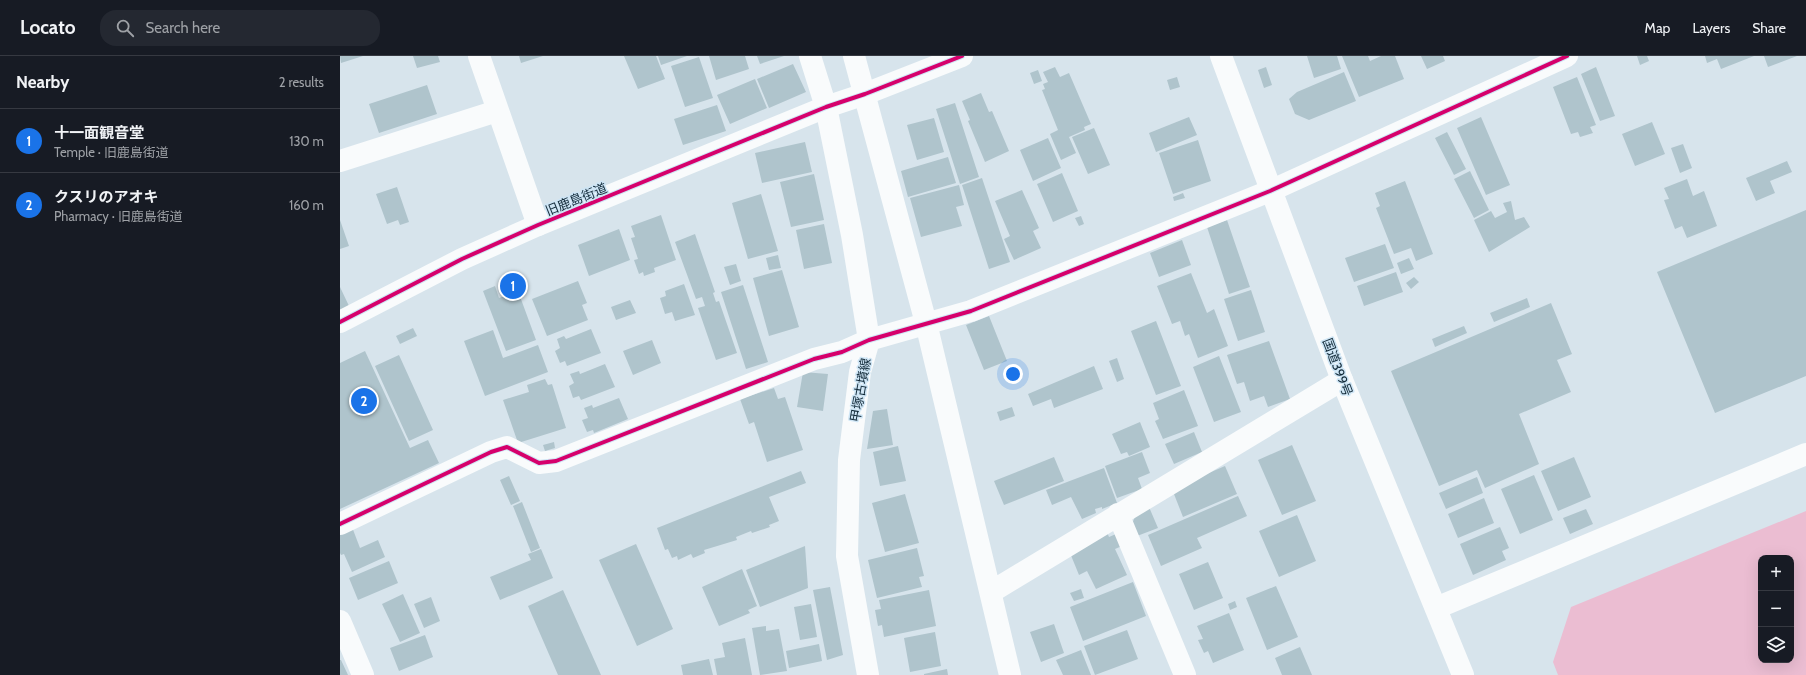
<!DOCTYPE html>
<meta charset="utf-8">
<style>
body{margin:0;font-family:Cabin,"Noto Sans JP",sans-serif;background:#242831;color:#f1f3f6}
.controls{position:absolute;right:12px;bottom:12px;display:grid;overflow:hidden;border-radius:8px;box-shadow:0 4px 16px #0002}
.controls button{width:36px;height:36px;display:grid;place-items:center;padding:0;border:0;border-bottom:1px solid #363941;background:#171b24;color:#f1f3f6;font:20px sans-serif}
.you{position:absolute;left:673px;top:318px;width:14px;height:14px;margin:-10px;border:3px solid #fff;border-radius:50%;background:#1a73e8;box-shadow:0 0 0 6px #1a73e833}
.badge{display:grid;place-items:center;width:26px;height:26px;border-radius:50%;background:#1a73e8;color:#fff;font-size:13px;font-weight:700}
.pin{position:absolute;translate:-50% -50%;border:2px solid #fff;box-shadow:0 1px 4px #0006}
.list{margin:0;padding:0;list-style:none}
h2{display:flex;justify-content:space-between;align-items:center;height:52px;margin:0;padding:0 16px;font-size:17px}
h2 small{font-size:13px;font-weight:400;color:#9ea1a6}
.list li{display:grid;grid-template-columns:26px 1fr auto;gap:12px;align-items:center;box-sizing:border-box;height:64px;padding:0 16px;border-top:1px solid #363941}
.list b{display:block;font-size:15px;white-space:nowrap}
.list p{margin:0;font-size:13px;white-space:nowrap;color:#9ea1a6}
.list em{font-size:13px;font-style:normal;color:#9ea1a6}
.icon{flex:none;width:22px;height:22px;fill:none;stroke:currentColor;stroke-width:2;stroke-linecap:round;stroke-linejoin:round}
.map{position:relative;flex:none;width:1466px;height:619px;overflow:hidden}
header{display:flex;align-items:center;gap:24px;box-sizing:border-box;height:56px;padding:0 20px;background:#171b24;border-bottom:1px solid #363941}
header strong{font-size:19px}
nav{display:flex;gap:22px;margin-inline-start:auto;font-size:14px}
.search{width:280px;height:36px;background:#242831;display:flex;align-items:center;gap:10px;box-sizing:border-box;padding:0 14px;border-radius:16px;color:#9ea1a6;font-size:15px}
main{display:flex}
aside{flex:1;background:#171b24}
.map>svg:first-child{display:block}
.green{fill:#ebbdd2;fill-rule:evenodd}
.building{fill:#afc4cc}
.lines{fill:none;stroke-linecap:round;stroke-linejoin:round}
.minor{stroke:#f9fbfc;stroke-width:22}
.tertiary{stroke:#f9fbfc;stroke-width:22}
.secondary{stroke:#f9fbfc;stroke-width:22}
.trunk{stroke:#f9fbfc;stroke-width:22}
.cycleway-casing{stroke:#cee5f5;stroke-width:6}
.cycleway{stroke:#d6006c;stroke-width:4}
.labels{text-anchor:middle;stroke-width:3;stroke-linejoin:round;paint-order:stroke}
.street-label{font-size:13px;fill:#122a39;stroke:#cee5f5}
</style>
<header>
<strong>Locato</strong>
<div class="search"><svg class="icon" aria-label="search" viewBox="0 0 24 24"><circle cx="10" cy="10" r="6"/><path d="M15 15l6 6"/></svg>Search here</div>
<nav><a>Map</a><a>Layers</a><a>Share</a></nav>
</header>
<main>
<aside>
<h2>Nearby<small>2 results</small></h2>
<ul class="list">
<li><span class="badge">1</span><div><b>十一面観音堂</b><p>Temple · 旧鹿島街道</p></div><em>130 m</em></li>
<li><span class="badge">2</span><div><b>クスリのアオキ</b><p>Pharmacy · 旧鹿島街道</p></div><em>160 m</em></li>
</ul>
</aside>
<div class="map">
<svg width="1466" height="619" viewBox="0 0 1466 619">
<rect width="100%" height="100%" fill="#d7e4ec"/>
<path class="green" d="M1466,455V619H1218L1213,606L1231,551ZM1421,502H1451V604H1421Z"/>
<path class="building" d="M0,0H23L1,7Z
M73,0H98L100,6L77,12Z
M179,0H203L181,7Z
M284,0H316L325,23L298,33Z
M318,0H347L321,9Z
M369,0H405L409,13L376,24Z
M417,0H444L420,8Z
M967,0H997L1001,13L974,22Z
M1002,0H1028L1030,5L1041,0H1055L1064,23L1019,41Z
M1081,0H1103L1105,5L1087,13Z
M1297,0H1307L1309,5L1300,9Z
M1365,0H1414L1381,13L1377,3L1367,7Z
M1424,0H1457L1428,11Z
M359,1L373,42L345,51L331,10Z
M453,8L466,36L429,52L417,23Z
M715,11L720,21L729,17L751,68L744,71L745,74L729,81L736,97L721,104L710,78L718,74L702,34L705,33L703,28L708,26L703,16Z
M926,11L932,29L924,32L918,14Z
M1256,11L1275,60L1260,65L1241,18Z
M698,14L702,25L694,28L690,17Z
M1004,16L1016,45L969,64L955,58L949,43L957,36Z
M837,21L840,31L830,34L827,24Z
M1237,21L1256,69L1250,71L1253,77L1240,81L1238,76L1231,78L1213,31Z
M415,23L427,52L390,68L377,39Z
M87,29L97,58L39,77L29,48Z
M641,37L649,56L652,55L669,95L645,106L628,65L630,64L622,45Z
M615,47L639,121L620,128L596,53Z
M377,49L386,75L343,89L334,63Z
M849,61L857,79L816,96L809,77Z
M1141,61L1170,129L1146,139L1117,72Z
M594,62L604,96L577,104L567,69Z
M1312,66L1325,98L1295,110L1282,78Z
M754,72L770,109L748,118L732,81Z
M1107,76L1126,113L1114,119L1095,82Z
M708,82L721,112L693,125L680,94Z
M858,84L871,125L833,138L819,97Z
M465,86L472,116L422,127L415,97Z
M1343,88L1352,112L1340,117L1331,92Z
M608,101L616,127L568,141L561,115Z
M1447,105L1452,116L1430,125L1435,137L1416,145L1406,122Z
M1130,115L1149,154L1134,162L1114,123Z
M722,117L738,155L713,166L697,128Z
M474,118L484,164L451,171L440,126Z
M642,122L670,206L649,213L622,129Z
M1347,123L1353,140L1364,135L1377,170L1347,182L1342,170L1335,173L1324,144L1329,143L1324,132Z
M1065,125L1093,198L1076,205L1071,192L1054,198L1036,152L1040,150L1035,137Z
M619,129L624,149L616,151L622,170L581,181L570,142Z
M57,131L69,166L60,169L58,164L47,168L36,138Z
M682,134L699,172L693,175L701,192L674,204L664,183L670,180L655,145Z
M843,137L845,142L834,145L833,141Z
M421,138L438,195L408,203L392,147Z
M1171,145L1175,164L1184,161L1190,171L1149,196L1134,164L1151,155L1155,162L1167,156L1163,147Z
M1466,154V320L1375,357L1317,216Z
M321,159L336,204L314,212L315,216L304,220L303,216L299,218L294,204L298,203L291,182L295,181L291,170Z
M741,160L744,168L739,170L735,162Z
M0,164L9,190L0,193Z
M887,164L910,231L889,238L867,171Z
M484,168L492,207L464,213L456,174Z
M279,173L290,204L249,220L238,189Z
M355,178L375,236L373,237L376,246L379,245L397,297L376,304L358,252L365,250L362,241L356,243L335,186Z
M842,184L851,209L819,221L810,197Z
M1045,188L1054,212L1014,226L1005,202Z
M438,199L441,212L429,214L426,202Z
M1069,202L1074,213L1061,218L1057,207Z
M396,208L401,225L390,229L384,211Z
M442,214L459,271L429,280L413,222Z
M1056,216L1063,236L1024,250L1017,230Z
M851,217L867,257L874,253L888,290L858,302L849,278L845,280L840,265L832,268L817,230Z
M1074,221L1079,226L1071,233L1066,227Z
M178,223L181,232L168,237L165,229Z
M238,225L247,247L242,249L248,264L207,280L192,243Z
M344,228L355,259L335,265L332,256L325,258L320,242L326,240L325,235Z
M403,229L428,306L406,313L381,236Z
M155,230L159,242L178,235L196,284L166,295L143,235Z
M0,231L9,250L0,254Z
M911,234L925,276L898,285L884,243Z
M1187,242L1190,251L1154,266L1150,257Z
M290,244L296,257L276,264L271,251Z
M1211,247L1232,298L1217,304L1231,336L1179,358L1199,408L1145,432L1137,414L1099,430L1051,315Z
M649,260L667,305L644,314L626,269Z
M816,265L841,330L816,339L791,275Z
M1124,270L1127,277L1095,291L1092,283Z
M73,272L77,280L60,288L56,280Z
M251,273L261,297L227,310L225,305L220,307L215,295L220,292L217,283L224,280L226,283Z
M153,274L163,302L198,289L208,316L145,340L124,285Z
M312,284L321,307L293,319L283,295Z
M929,285L950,343L928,351L924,340L910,345L904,326L897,328L887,299Z
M25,295L70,392L88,384L99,407L0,453V307Z
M59,299L93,374L69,385L35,310Z
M879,300L901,356L874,366L853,311Z
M777,302L784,323L777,326L769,305Z
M265,308L275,331L241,344L239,340L233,342L229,330L234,327L230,318L239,315L240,318Z
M754,310L763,333L714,352L711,343L693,350L688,338Z
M463,316L488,318L483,355L457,351Z
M205,323L208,329L212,328L226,372L178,387L163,344L189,336L187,329Z
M434,332L438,343L445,341L463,394L427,406L414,366L409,368L400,343Z
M844,334L858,370L823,383L815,365L819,363L813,347Z
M279,342L288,363L254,377L253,374L247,376L242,364L248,362L244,352L252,349L253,352Z
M672,351L675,360L660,365L657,356Z
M547,353L553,389L527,393L533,355Z
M800,366L810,391L789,400L787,396L781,398L772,378Z
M854,376L862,396L834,408L825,388Z
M214,386L215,392L205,395L203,389Z
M952,389L976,445L942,459L918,404Z
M558,390L566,425L540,430L533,396Z
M802,396L810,417L798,422L802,433L777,442L765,410Z
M714,401L724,425L664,449L654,425Z
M1234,401L1251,441L1218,455L1201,415Z
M885,410L897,438L843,461L832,433Z
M764,412L777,447L762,453V451L755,453L756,457L742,463L731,441L712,449L706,434Z
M461,415L466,427L429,441L439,465L429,469L430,471L412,477L411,475L396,481L397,484L364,494L365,497L353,502L351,498L338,504L337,500L332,502L328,493L325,494L317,472Z
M1194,419L1213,464L1180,478L1161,433Z
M169,420L180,445L171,449L160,424Z
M1137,421L1143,437L1106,453L1099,437Z
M565,438L579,487L545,496L532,447Z
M898,440L907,460L857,482L862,492L821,510L808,479Z
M1144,442L1154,467L1118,482L1108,458Z
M182,446L200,492L191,496L173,450Z
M809,451L818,472L797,480L792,468L796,458Z
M1246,453L1253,468L1230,478L1223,462Z
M957,459L976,505L939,521L919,475Z
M12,471L20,492L38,484L45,501L12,516L4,498L1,499L0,497V475Z
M1160,471L1169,492L1162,495L1166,504L1133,519L1120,488Z
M766,474L769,481L776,478L782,490L775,493L787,519L756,533L747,515L739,519L730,497Z
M296,488L333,573L297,590L259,504Z
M465,490L468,532L420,551L406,514Z
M577,492L584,520L579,521L582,531L537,542L528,504Z
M201,493L213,522L160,544L150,521L191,504L188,498Z
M49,505L58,527L18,544L9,522Z
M868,506L883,542L854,554L839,518Z
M402,513L417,550L408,554L410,557L379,570L362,531Z
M793,526L806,560L743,585L730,551Z
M936,530L958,581L927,594L906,542Z
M490,531L503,599L487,604L473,534Z
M741,533L744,542L734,545L730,537Z
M223,534L261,619H218L188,550Z
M589,534L596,570L544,581L542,569L538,570L535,554L541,553L539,544Z
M63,538L80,577L60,586L42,548Z
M91,541L100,565L84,572L74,548Z
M895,545L897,551L890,554L888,548Z
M471,548L477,581L460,584L454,551Z
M889,557L904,594L873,607L868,595L864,597L858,584L863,583L857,570Z
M714,568L724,597L701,606L690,576Z
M426,570V575L439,573L447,615L420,619L412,572Z
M787,574L798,603L755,619L744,590Z
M595,576L601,610L570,616L564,582Z
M85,579L93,601L59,615L50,592Z
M405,582L412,619H377L374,603L385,601L382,587Z
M479,588L482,605L449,612L446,595Z
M960,591L972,619H942L935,602Z
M741,594L751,619H723L716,604Z
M369,603L373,619H343L341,609Z
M0,604H1L8,619H0Z
M607,613L608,619H584V618Z"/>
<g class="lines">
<path class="minor" d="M139,0L198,169
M470,0L486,51
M514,0L586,267L670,619
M0,105L157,55
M778,458L845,619
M0,468L151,396L167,391L199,407L216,405L474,303L502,296L529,284L631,255L930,135
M651,536L1002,324
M1096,552L1466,398
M0,565L23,619"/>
<path class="tertiary" d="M930,135L1227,0
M0,266L122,203L198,169L486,51L525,38L622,0"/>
<path class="secondary" d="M486,51L512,179L529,284L520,316L509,404L507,500L528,619"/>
<path class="trunk" d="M881,0L1002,324L1123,619"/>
<g class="cycleway-casing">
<path id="cycleway" d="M0,266L122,203L198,169L486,51L525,38L622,0
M0,468L151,396L167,391L199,407L216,405L474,303L502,296L529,284L631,255L930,135L1227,0"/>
</g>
<use href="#cycleway" class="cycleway"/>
</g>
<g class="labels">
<g class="street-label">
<text transform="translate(236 143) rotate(-22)" y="5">旧鹿島街道</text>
<text transform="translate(998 311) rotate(69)" y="5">国道399号</text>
<text transform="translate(520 334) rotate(-80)" y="5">甲塚古墳線</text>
</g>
</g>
</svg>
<div class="controls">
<button>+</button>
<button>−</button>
<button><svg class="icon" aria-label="layers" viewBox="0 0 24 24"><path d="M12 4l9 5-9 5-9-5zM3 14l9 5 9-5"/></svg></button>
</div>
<div class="you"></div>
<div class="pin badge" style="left:173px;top:230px">1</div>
<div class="pin badge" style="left:24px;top:345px">2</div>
</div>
</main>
